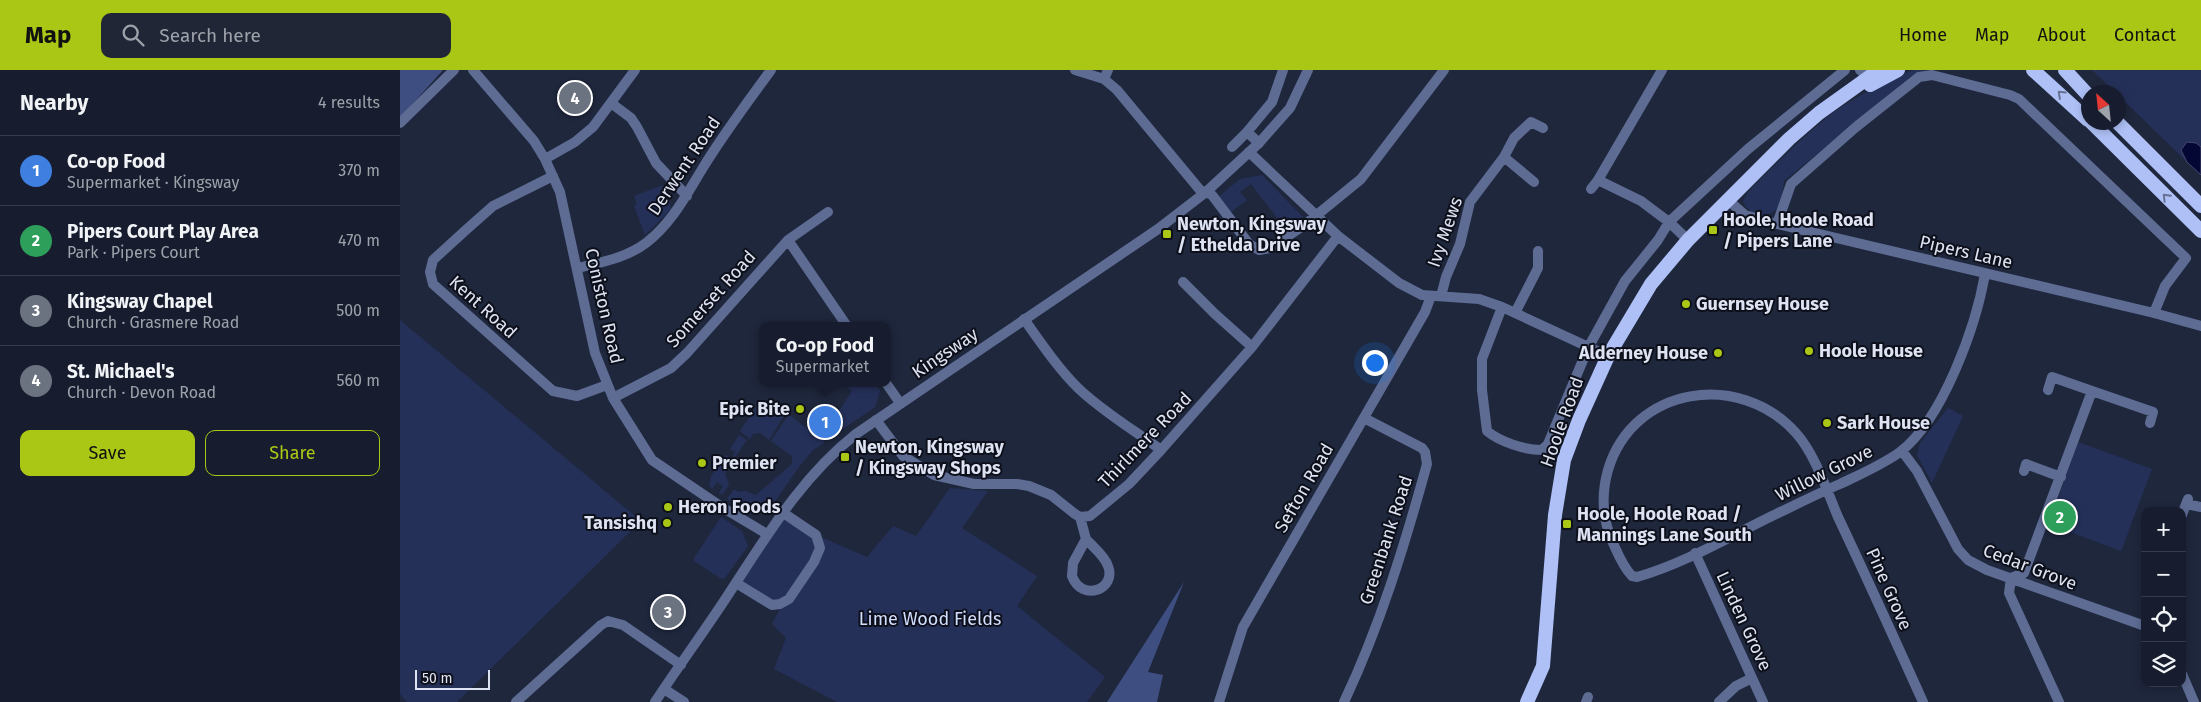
<!DOCTYPE html>
<meta charset="utf-8">
<style>
body{margin:0;font-family:"Fira Sans",sans-serif;background:#202636;color:#f1f3f6}
.controls{position:absolute;right:15px;bottom:15px;display:grid;overflow:hidden;border-radius:10px;box-shadow:0 2px 8px #0003}
.controls button{width:45px;height:45px;display:grid;place-items:center;padding:0;border:0;border-bottom:1px solid #363b4a;background:#171d2e;color:#f1f3f6;font:25px sans-serif}
.compass{position:absolute;left:1681px;top:15px;width:45px;height:45px;border-radius:50%;background:#171d2e;box-shadow:0 2px 8px #0003;rotate:333deg}
.scale{position:absolute;left:15px;bottom:12px;width:75px;box-sizing:border-box;padding-left:5px;border:2px solid #dee3f3;border-top:0;font-size:14px;line-height:18px;white-space:nowrap;color:#dee3f3;-webkit-text-stroke:4px #0d101a;paint-order:stroke}
.you{position:absolute;left:974px;top:292px;width:18px;height:18px;margin:-12px;border:4px solid #fff;border-radius:50%;background:#1a73e8;box-shadow:0 0 0 8px #1a73e833}
.badge{display:grid;place-items:center;width:32px;height:32px;border-radius:50%;background:#abc716;color:#fff;font-size:16px;font-weight:700}
.pin{position:absolute;translate:-50% -50%;border:2px solid #fff;box-shadow:0 1px 5px #0006}
.popup{position:absolute;left:359px;top:252px;width:132px;height:65px;box-sizing:border-box;display:grid;place-content:center;border-radius:10px;background:#171d2e;filter:drop-shadow(0 1px 4px #0005);font-size:16px;white-space:nowrap;color:#9ea2aa}
.popup b{font-size:19px;color:#f1f3f6}
.popup::after{content:'';position:absolute;left:50%;top:100%;margin-left:-10px;border:10px solid transparent;border-top-color:#171d2e}
.list{margin:0;padding:0;list-style:none}
h2{display:flex;justify-content:space-between;align-items:center;height:65px;margin:0;padding:0 20px;font-size:21px}
h2 small{font-size:16px;font-weight:400;color:#9ea2aa}
.list li{display:grid;grid-template-columns:32px 1fr auto;gap:15px;align-items:center;box-sizing:border-box;height:70px;padding:0 20px;border-top:1px solid #363b4a}
.list b{display:block;font-size:19px;white-space:nowrap}
.list p{margin:0;font-size:16px;white-space:nowrap;color:#9ea2aa}
.list em{font-size:16px;font-style:normal;color:#9ea2aa}
.actions{display:flex;gap:10px;padding:15px 20px}
.actions a{flex:1;padding:11px 0;border:1px solid #abc716;border-radius:10px;text-align:center;font-size:18px;color:#abc716}
.actions .main{background:#abc716;color:#111}
.icon{flex:none;width:28px;height:28px;fill:none;stroke:currentColor;stroke-width:2;stroke-linecap:round;stroke-linejoin:round}
.map{position:relative;flex:none;width:1801px;height:632px;overflow:hidden}
header{display:flex;align-items:center;gap:30px;box-sizing:border-box;height:70px;padding:0 25px;background:#abc716;color:#111}
header strong{font-size:24px}
nav{display:flex;gap:28px;margin-inline-start:auto;font-size:18px}
.search{width:350px;height:45px;background:#202636;display:flex;align-items:center;gap:12px;box-sizing:border-box;padding:0 18px;border-radius:10px;color:#9ea2aa;font-size:19px}
main{display:flex}
aside{flex:1;background:#171d2e}
.map>svg:first-child{display:block}
.green{fill:#253059}
.forest{fill:#3e4e80}
.water{fill:#040734;stroke:#45496d}
.lines{fill:none;stroke-linecap:round;stroke-linejoin:round}
.minor{stroke:#5e6c94;stroke-width:10}
.tertiary{stroke:#5e6c94;stroke-width:10}
.trunk{stroke:#aec0f6;stroke-width:14}
.oneway{stroke:#667193}
.poi-dot{fill:#abc716;stroke:#0d101a;stroke-width:2}
.labels{text-anchor:middle;stroke-width:4;stroke-linejoin:round;paint-order:stroke}
.street-label{font-size:18px;fill:#dee3f3;stroke:#0d101a}
.poi-label{font-size:18px;font-weight:bold;fill:#dee3f3;stroke:#0d101a;text-anchor:start}
.park-label{font-size:18px;fill:#d2deff;stroke:#0d101a}
</style>
<header>
<strong>Map</strong>
<div class="search"><svg class="icon" aria-label="search" viewBox="0 0 24 24"><circle cx="10" cy="10" r="6"/><path d="M15 15l6 6"/></svg>Search here</div>
<nav><a>Home</a><a>Map</a><a>About</a><a>Contact</a></nav>
</header>
<main>
<aside>
<h2>Nearby<small>4 results</small></h2>
<ul class="list">
<li><span class="badge" style="background:#3f7fe0">1</span><div><b>Co-op Food</b><p>Supermarket · Kingsway</p></div><em>370 m</em></li>
<li><span class="badge" style="background:#2e9e5b">2</span><div><b>Pipers Court Play Area</b><p>Park · Pipers Court</p></div><em>470 m</em></li>
<li><span class="badge" style="background:#6b7280">3</span><div><b>Kingsway Chapel</b><p>Church · Grasmere Road</p></div><em>500 m</em></li>
<li><span class="badge" style="background:#6b7280">4</span><div><b>St. Michael's</b><p>Church · Devon Road</p></div><em>560 m</em></li>
</ul>
<div class="actions"><a class="main">Save</a><a>Share</a></div>
</aside>
<div class="map">
<svg width="1801" height="632" viewBox="0 0 1801 632">
<rect width="100%" height="100%" fill="#1f273d"/>
<path class="green" d="M1513,0H1526L1510,7L1384,111C1383,119 1382,133 1377,139C1367,150 1347,144 1343,131L1348,122C1373,97 1398,71 1426,48C1451,28 1483,13 1513,0Z
M1692,0H1801V77L1796,73L1781,80L1787,92L1719,26L1718,22H1715Z
M862,105L903,147L896,156L883,165L880,162L885,158L851,114L840,122L847,130L831,142L837,149L817,128L840,109Z
M263,115L267,118L271,139L245,165L234,136L237,134L234,126Z
M0,250L241,451L57,632H7L0,624Z
M446,313H475L480,321L475,337L443,359H439L431,353L452,321L445,315Z
M373,334L386,343L369,370L360,363L353,364L350,369L340,361L356,337L361,339Z
M1548,338L1563,346L1532,413L1517,385L1520,373Z
M389,344L402,355L423,366L424,373L413,380L399,397L371,437L350,444L327,429L334,419L338,422L345,421L356,425L392,394V386L371,371Z
M339,365L347,370L335,387L333,386L335,382L330,379Z
M1678,372L1752,399L1721,481L1649,454Z
M326,385L334,390L325,404L329,415L322,425L319,423L323,416L317,412L312,419L309,415L311,406Z
M550,418L588,421L562,458L637,506L617,536L705,607L687,632H437L374,599L386,568L372,554L383,533L378,535L336,513L382,442L416,465L467,487L493,456L516,466Z
M321,447L342,461L348,476L325,508L322,509L294,491V488Z"/>
<path class="forest" d="M0,0H43L0,48Z
M784,512L748,602L763,605L757,632H707Z"/>
<path class="water" d="M1787,72L1796,73L1801,77V105L1787,92L1781,80Z"/>
<g class="lines">
<path class="minor" d="M73,0L134,71L145,89L160,122L195,283L213,328L252,390L320,436L367,464
M675,0L704,9L717,20L800,120L812,125L849,174L859,180L870,178L907,153L961,109L1044,0
M1262,0L1198,110L1241,131L1269,152L1288,170
M1460,0L1469,8
M704,9L708,0
M211,33L231,48L237,57L256,93L287,126
M0,53L54,0
M859,73L847,62L872,32L883,0
M832,77L847,62
M849,82L938,166L999,213L1022,225L1079,229L1102,237
M1104,87L1134,112
M145,89L175,72L193,57L235,0
M153,106L93,136L67,159L33,190L30,202L33,214L153,321L177,326L207,315
M1191,119L1198,110
M1328,130L1345,145L1377,154L1754,243L1801,256
M1377,154L1391,114L1456,57L1519,7L1532,5L1610,25L1619,29L1786,188L1765,216L1754,243
M388,170L447,256
M178,198C202,192 226,188 246,173C271,154 285,127 301,101C322,66 347,33 371,0
M783,212L815,244L852,277
M1041,226L1046,207L1060,174L1070,132L1104,87L1114,68L1131,52L1143,58
M1115,243L1138,198V181
M624,249C641,273 658,298 678,318C703,342 734,360 761,380
M1208,286L1102,237L1082,289V320L1087,361C1100,372 1125,380 1142,380L1148,374L1188,278L1225,211L1258,170L1269,152L1348,79L1445,0
M486,313L500,333
M1648,320L1652,307L1692,321
M213,328L271,298L287,283L388,170L428,142
M476,350L503,386L534,405L574,414H617L629,416L651,425L675,444L680,447L690,446L729,414L761,380L852,277L938,166
M1502,381L1517,401L1558,479L1568,490L1587,500L1745,556
M1624,401L1626,394L1661,407
M1788,429L1786,434L1801,437
M1782,445L1786,434
M680,447L686,469
M686,469C693,477 705,486 708,496C717,519 682,533 672,506L673,493Z
M1295,483L1363,632
M336,513L372,535L380,534L389,529L414,492L420,478L416,465L382,442
M1782,604L1794,632
M264,619L284,632
M116,632L201,555L208,551L223,555L281,595
M819,632L843,557L1025,242L1031,226
M944,632C980,556 1005,474 1027,394L1025,382L1022,378L964,348
M1186,632L1188,627
M1319,632L1336,616L1352,608
M1523,632C1495,570 1467,508 1438,447C1427,421 1415,384 1396,363C1340,300 1233,316 1208,400C1201,425 1202,449 1213,473C1218,484 1223,497 1232,506L1237,507C1283,494 1329,467 1372,446C1395,435 1417,424 1440,414C1461,404 1482,395 1500,382C1543,349 1576,256 1585,204
M1659,632L1609,523L1611,508L1624,503L1692,321L1753,342L1750,353"/>
<path class="tertiary" d="M255,632C278,597 303,563 326,528C365,469 400,408 456,364L758,159L806,122L859,73L890,38L908,0"/>
<path class="trunk" d="M1633,0L1688,50
M1665,0L1688,25
M1470,15L1498,0
M1691,52L1801,161
M1717,52L1801,136
M1127,632L1143,596L1155,445L1164,390L1179,350L1208,286L1251,214L1288,170L1389,69L1419,43L1479,0"/>
</g>
<defs><path id="oneway-chevron" d="M-2-3.5L2.5 0L-2 3.5" fill="none" stroke-width="1.6" stroke-linecap="round" stroke-linejoin="round" transform="scale(1.25)"/></defs>
<g class="oneway">
<use href="#oneway-chevron" transform="translate(1661 24) rotate(-137)"/>
<use href="#oneway-chevron" transform="translate(1766 127) rotate(-135)"/>
</g>
<g class="poi-dot">
<rect x="1308" y="155" width="10" height="10" rx="2.5"/>
<rect x="762" y="159" width="10" height="10" rx="2.5"/>
<circle cx="1286" cy="234" r="5"/>
<circle cx="1409" cy="281" r="5"/>
<circle cx="1318" cy="283" r="5"/>
<circle cx="400" cy="339" r="5"/>
<circle cx="1427" cy="353" r="5"/>
<rect x="440" y="382" width="10" height="10" rx="2.5"/>
<circle cx="302" cy="393" r="5"/>
<circle cx="268" cy="437" r="5"/>
<circle cx="267" cy="453" r="5"/>
<rect x="1162" y="449" width="10" height="10" rx="2.5"/>
</g>
<g class="labels">
<g class="street-label">
<text transform="translate(284 96) rotate(-56)" y="6">Derwent Road</text>
<text transform="translate(1045 162) rotate(-71)" y="6">Ivy Mews</text>
<text transform="translate(1566 182) rotate(13)" y="6">Pipers Lane</text>
<text transform="translate(311 229) rotate(-48)" y="6">Somerset Road</text>
<text transform="translate(204 236) rotate(77)" y="6">Coniston Road</text>
<text transform="translate(83 237) rotate(42)" y="6">Kent Road</text>
<text transform="translate(545 283) rotate(-34)" y="6">Kingsway</text>
<text transform="translate(1162 352) rotate(-70)" y="6">Hoole Road</text>
<text transform="translate(745 370) rotate(-46)" y="6">Thirlmere Road</text>
<text transform="translate(1424 403) rotate(-26)" y="6">Willow Grove</text>
<text transform="translate(904 418) rotate(-60)" y="6">Sefton Road</text>
<text transform="translate(986 470) rotate(-72)" y="6">Greenbank Road</text>
<text transform="translate(1630 497) rotate(21)" y="6">Cedar Grove</text>
<text transform="translate(1489 519) rotate(66)" y="6">Pine Grove</text>
<text transform="translate(1344 551) rotate(65)" y="6">Linden Grove</text>
</g>
<g class="poi-label">
<text x="1323" y="156">Hoole, Hoole Road<tspan x="1323" dy="21">/ Pipers Lane</tspan></text>
<text x="777" y="160">Newton, Kingsway<tspan x="777" dy="21">/ Ethelda Drive</tspan></text>
<text x="1296" y="240">Guernsey House</text>
<text x="1419" y="287">Hoole House</text>
<text x="1308" y="289" text-anchor="end">Alderney House</text>
<text x="390" y="345" text-anchor="end">Epic Bite</text>
<text x="1437" y="359">Sark House</text>
<text x="455" y="383">Newton, Kingsway<tspan x="455" dy="21">/ Kingsway Shops</tspan></text>
<text x="312" y="399">Premier</text>
<text x="278" y="443">Heron Foods</text>
<text x="1177" y="450">Hoole, Hoole Road /<tspan x="1177" dy="21">Mannings Lane South</tspan></text>
<text x="257" y="459" text-anchor="end">Tansishq</text>
</g>
<g class="park-label">
<text x="530" y="555">Lime Wood Fields</text>
</g>
</g>
</svg>
<div class="controls">
<button>+</button>
<button>−</button>
<button><svg class="icon" aria-label="locate" viewBox="0 0 24 24"><circle cx="12" cy="12" r="6"/><path d="M12 2v4M12 18v4M2 12h4M18 12h4"/></svg></button>
<button><svg class="icon" aria-label="layers" viewBox="0 0 24 24"><path d="M12 4l9 5-9 5-9-5zM3 14l9 5 9-5"/></svg></button>
</div>
<svg class="compass" viewBox="-18 -18 36 36"><path d="M0-13l5 13h-10z" fill="#e53935"/><path d="M0 13l5-13h-10z" fill="#9ea2aa"/></svg>
<div class="scale">50 m</div>
<div class="you"></div>
<div class="pin badge" style="left:425px;top:352px;background:#3f7fe0">1</div>
<div class="popup"><b>Co-op Food</b>Supermarket</div>
<div class="pin badge" style="left:1660px;top:447px;background:#2e9e5b">2</div>
<div class="pin badge" style="left:268px;top:542px;background:#6b7280">3</div>
<div class="pin badge" style="left:175px;top:28px;background:#6b7280">4</div>
</div>
</main>
